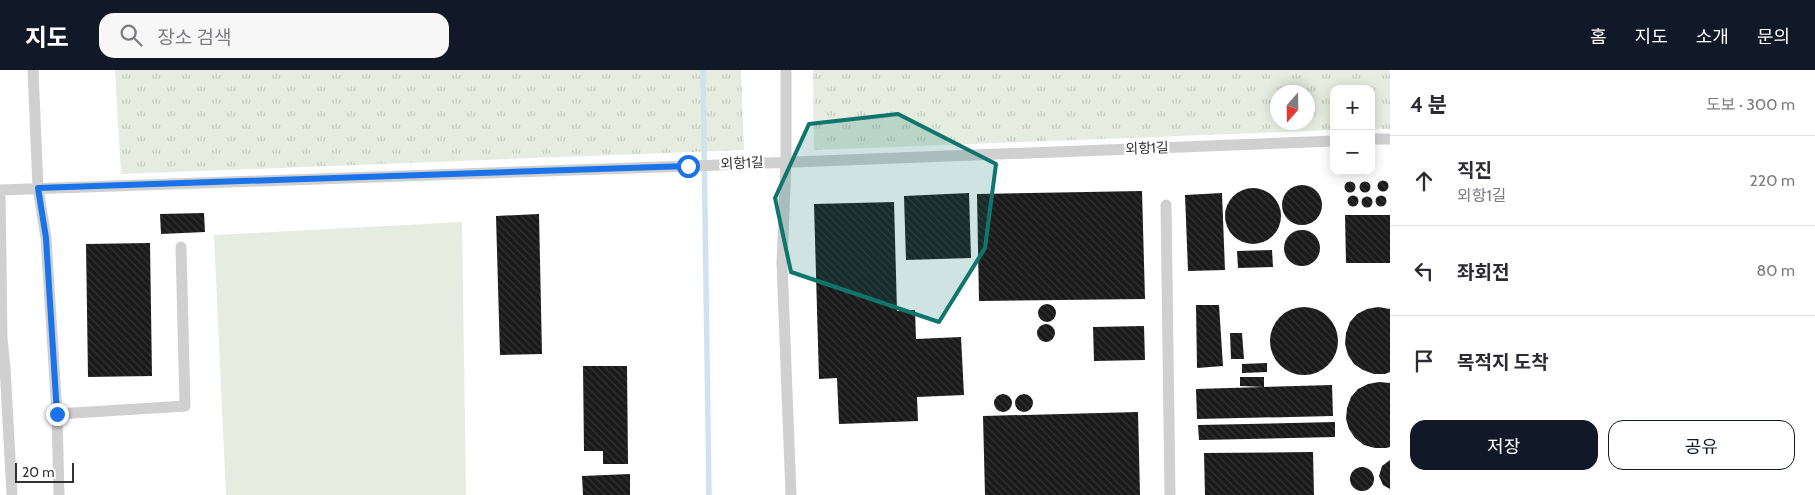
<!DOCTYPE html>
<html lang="ko">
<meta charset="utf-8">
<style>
body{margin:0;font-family:Cabin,"Noto Sans KR",sans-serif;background:#f7f7f7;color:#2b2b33}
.controls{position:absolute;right:15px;top:15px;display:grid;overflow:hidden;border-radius:10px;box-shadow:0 2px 12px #0003}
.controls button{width:45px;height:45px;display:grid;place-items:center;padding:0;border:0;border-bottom:1px solid #e1e1e2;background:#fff;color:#2b2b33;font:25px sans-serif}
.compass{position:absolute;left:1270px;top:15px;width:45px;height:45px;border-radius:50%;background:#fff;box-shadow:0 2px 12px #0003;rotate:200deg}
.scale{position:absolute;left:15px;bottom:12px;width:59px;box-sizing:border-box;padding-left:5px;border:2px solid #333;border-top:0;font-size:14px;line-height:18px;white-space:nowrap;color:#333;-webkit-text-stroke:4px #fff;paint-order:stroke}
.stop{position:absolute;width:15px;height:15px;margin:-11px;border:4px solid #1a73e8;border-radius:50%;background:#fff}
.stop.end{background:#1a73e8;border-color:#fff;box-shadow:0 1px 5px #0008}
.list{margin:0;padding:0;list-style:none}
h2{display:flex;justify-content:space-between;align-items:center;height:65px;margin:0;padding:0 20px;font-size:21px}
h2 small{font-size:16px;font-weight:400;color:#7c7c81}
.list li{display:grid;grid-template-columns:32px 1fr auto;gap:15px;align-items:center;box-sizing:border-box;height:90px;padding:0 20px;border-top:1px solid #e1e1e2}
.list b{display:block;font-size:19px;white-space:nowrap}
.list p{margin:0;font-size:16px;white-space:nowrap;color:#7c7c81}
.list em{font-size:16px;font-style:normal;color:#7c7c81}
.actions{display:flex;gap:10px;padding:15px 20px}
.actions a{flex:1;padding:11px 0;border:1px solid #111827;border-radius:15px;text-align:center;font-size:18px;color:#111827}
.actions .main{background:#111827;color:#fff}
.icon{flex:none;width:28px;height:28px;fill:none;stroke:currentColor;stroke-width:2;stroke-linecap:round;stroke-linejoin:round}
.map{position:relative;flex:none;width:1390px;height:425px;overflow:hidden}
header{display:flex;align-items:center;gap:30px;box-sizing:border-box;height:70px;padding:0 25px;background:#111827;color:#fff}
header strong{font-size:24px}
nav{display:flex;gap:28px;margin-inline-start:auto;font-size:18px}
.search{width:350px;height:45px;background:#f7f7f7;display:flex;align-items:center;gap:12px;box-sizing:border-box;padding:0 18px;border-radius:15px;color:#7c7c81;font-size:19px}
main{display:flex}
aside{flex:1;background:#fff}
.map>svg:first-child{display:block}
.park{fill:url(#park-tufts);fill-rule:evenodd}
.garden{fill:#e6ecdf}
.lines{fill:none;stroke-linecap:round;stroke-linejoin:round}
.stream{stroke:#cfe2ee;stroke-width:5.5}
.building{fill:url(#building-back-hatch)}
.lane{stroke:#d0d0d0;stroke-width:11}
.route{stroke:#1a73e8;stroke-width:6}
.marked{fill:#0f766e;fill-opacity:0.2;stroke:#0f766e;stroke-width:4;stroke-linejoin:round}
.labels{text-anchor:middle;stroke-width:5;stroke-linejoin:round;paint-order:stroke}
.street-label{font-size:14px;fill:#333;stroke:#fff}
</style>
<header>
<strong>지도</strong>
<div class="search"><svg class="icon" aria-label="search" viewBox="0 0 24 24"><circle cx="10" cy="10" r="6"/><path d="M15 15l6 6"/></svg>장소 검색</div>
<nav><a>홈</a><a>지도</a><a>소개</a><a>문의</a></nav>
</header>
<main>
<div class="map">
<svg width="1390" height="425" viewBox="0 0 1390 425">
<defs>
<pattern id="park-tufts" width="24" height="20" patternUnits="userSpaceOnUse" patternTransform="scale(1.25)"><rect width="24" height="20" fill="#e6ecdf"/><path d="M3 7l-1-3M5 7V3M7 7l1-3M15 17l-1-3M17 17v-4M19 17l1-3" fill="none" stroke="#c6cbc0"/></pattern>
<pattern id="building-back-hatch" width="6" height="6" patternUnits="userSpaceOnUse" patternTransform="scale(1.25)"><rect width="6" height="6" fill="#1a1a1a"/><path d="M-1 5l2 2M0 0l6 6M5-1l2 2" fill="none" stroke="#333"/></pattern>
</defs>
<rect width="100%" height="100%" fill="#fff"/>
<path class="park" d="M115,0H741L744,80L121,104Z
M813,0H1390V59H1371V19H1334V60L814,80ZM1278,22H1308V52H1278Z"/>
<path class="garden" d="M462,152L466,425H226L214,165Z"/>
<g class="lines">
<path class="stream" d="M703,0L709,425"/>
</g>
<path class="building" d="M1377.5 116a5.5 5.5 0 1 1 11 0a5.5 5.5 0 1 1-11 0Z
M1344.5 117a5.5 5.5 0 1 1 11 0a5.5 5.5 0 1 1-11 0Z
M1359.5 117a5.5 5.5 0 1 1 11 0a5.5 5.5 0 1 1-11 0Z
M1282 135a20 20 0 1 1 40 0a20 20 0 1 1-40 0Z
M1225 146a28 28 0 1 1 56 0a28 28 0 1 1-56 0Z
M1142,121L1145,229L979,231L977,124Z
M969,123L971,188L906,190L904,126Z
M1222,123L1225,200L1188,201L1185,125Z
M1347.5 131a5.5 5.5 0 1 1 11 0a5.5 5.5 0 1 1-11 0Z
M1375.5 131a5.5 5.5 0 1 1 11 0a5.5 5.5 0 1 1-11 0Z
M1361.5 132a5.5 5.5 0 1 1 11 0a5.5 5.5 0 1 1-11 0Z
M894,132L897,241L915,240L916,269L961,267L964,325L917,327L918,351L839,354L837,308L819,309L814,134Z
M204,143L205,162L161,164L160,144Z
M539,144L542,284L500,285L496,146Z
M1345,145H1390V193H1346Z
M1284 178a18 18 0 1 1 36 0a18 18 0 1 1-36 0Z
M150,173L152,306L88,307L86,174Z
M1272,180L1273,197L1238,198L1237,181Z
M1038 243a9 9 0 1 1 18 0a9 9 0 1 1-18 0Z
M1196,235H1219L1223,296L1197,298Z
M1378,237L1390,239V302L1385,304H1374L1363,300L1354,294L1348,285L1345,274L1346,263L1350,252L1357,244L1367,239Z
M1270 271a34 34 0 1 1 68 0a34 34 0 1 1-68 0Z
M1037 263a9 9 0 1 1 18 0a9 9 0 1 1-18 0Z
M1144,256L1145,290L1094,291L1093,257Z
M1230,263H1242L1244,289H1231Z
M1267,293V302L1242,303V294Z
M583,296H627L628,394H603V381H584Z
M1240,307H1264V317L1240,316Z
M1379,312L1390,313V377L1386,378H1375L1364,375L1355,368L1349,359L1346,349L1347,338L1351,327L1358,319L1368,314Z
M1332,315L1333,346L1197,349L1196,319Z
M1015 333a9 9 0 1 1 18 0a9 9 0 1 1-18 0Z
M994 333a9 9 0 1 1 18 0a9 9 0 1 1-18 0Z
M1138,342L1140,425H985L983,346Z
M1335,352V367L1199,370L1198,355Z
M1313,382L1314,425H1205L1204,383Z
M1390,390V419L1383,415L1379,406L1382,396Z
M1350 409a12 12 0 1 1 24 0a12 12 0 1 1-24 0Z
M630,404V425H583L582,406Z"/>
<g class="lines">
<path class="lane" d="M33,0L38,118L46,168L57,344L59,425
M786,0V91L782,193L791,425
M1371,69H1390
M0,120L719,95L1334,71
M0,120L2,268
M1166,135L1170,425
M0,268H2L5,297L12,425
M57,344L185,336L181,177"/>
</g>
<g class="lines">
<path class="route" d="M57,344L46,168L38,118L688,96"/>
</g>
<path class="marked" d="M898,44L996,94L985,178L939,252L791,202L775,128L809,54Z"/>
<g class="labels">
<g class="street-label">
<text transform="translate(1147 78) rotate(-2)" y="5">외항1길</text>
<text transform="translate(742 93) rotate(-3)" y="5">외항1길</text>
</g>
</g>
</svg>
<div class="controls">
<button>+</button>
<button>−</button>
</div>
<svg class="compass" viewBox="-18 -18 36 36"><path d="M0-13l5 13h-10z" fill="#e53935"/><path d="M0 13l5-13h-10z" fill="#7c7c81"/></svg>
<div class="scale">20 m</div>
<div class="stop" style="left:688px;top:96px"></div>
<div class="stop end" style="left:57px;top:344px"></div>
</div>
<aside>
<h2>4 분<small>도보 · 300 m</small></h2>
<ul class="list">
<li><svg class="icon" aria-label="ahead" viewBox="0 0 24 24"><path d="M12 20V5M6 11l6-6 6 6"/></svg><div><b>직진</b><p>외항1길</p></div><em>220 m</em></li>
<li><svg class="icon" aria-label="left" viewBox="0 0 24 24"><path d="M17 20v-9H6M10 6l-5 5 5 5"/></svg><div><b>좌회전</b></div><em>80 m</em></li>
<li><svg class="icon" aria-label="arrive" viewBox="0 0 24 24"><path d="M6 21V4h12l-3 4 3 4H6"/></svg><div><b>목적지 도착</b></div></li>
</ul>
<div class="actions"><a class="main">저장</a><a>공유</a></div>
</aside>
</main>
